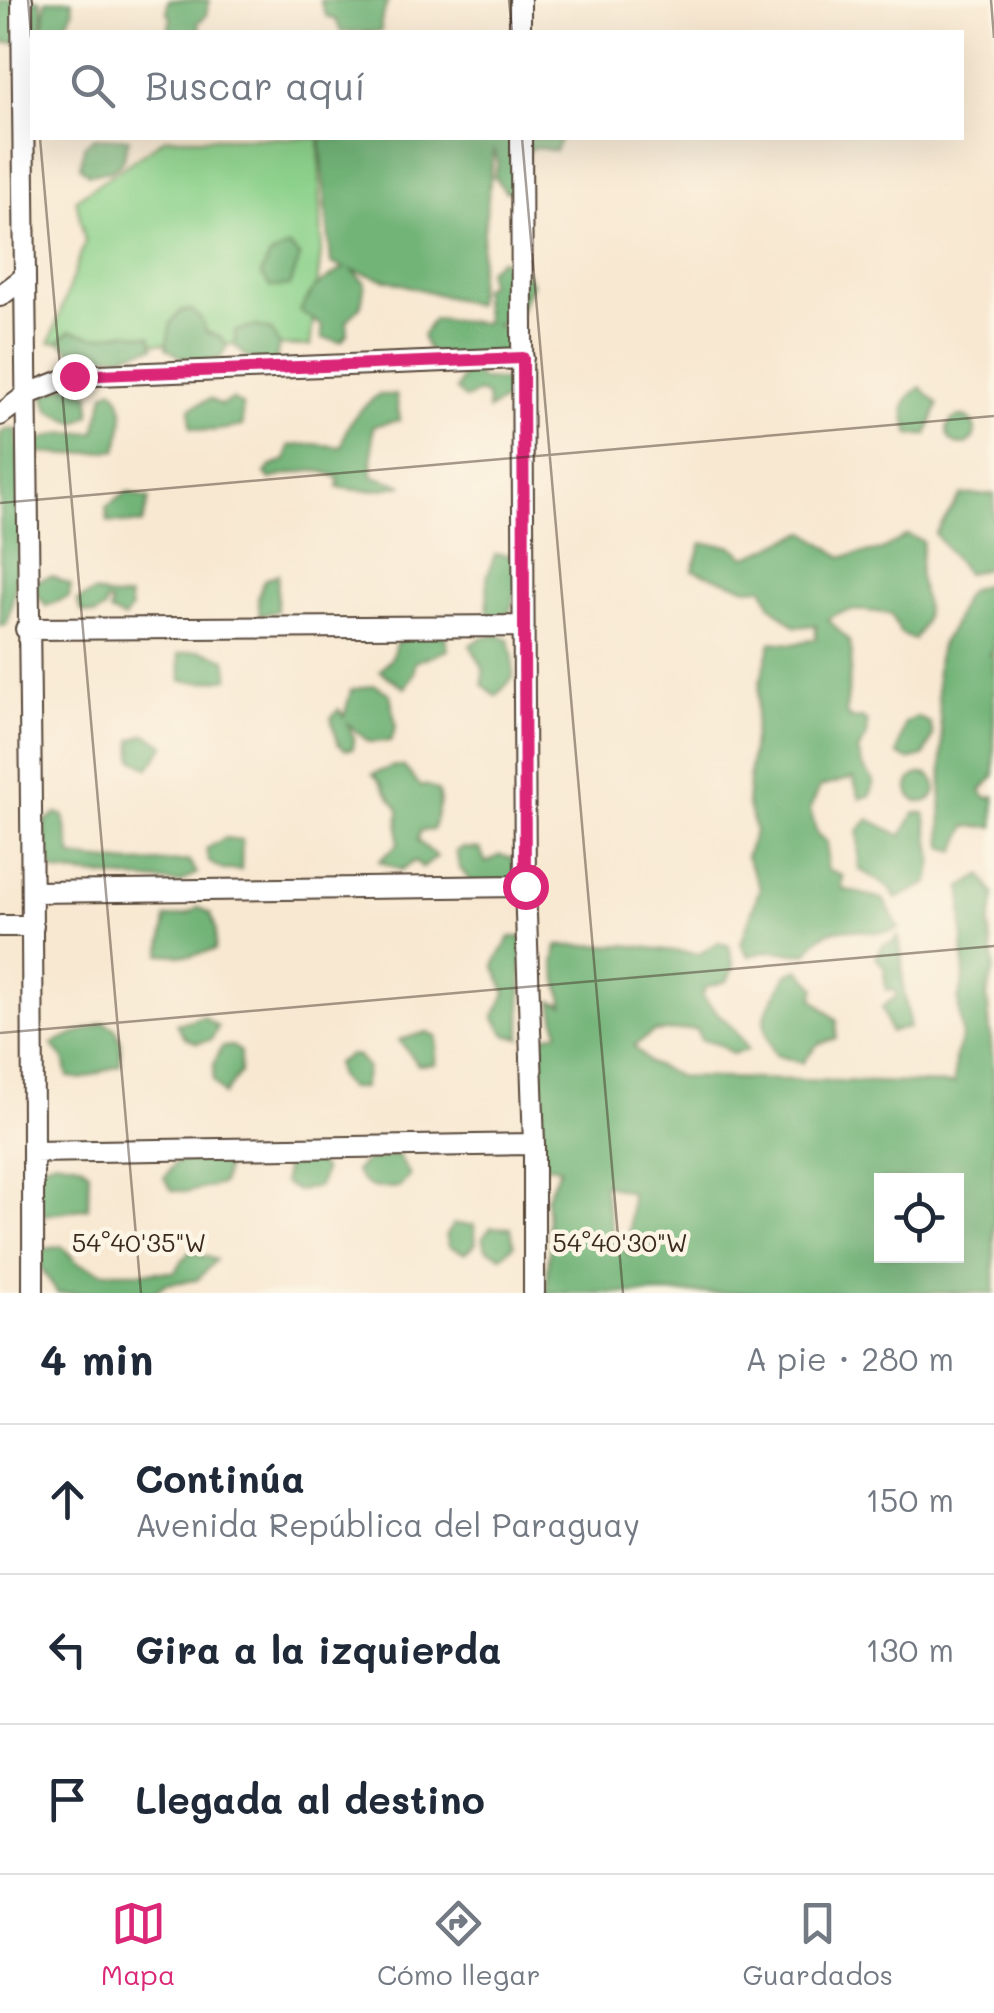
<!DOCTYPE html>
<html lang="es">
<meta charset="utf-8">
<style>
body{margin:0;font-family:Mali,sans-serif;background:#f2f2f3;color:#1f2937}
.controls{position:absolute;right:30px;bottom:30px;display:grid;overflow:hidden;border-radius:0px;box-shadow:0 10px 40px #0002}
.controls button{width:90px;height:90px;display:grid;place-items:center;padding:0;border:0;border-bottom:2px solid #e0e1e3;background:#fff;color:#1f2937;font:50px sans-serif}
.stop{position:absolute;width:30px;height:30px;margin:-22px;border:8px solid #db2777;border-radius:50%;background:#fff}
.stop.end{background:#db2777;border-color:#fff;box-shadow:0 2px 10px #0008}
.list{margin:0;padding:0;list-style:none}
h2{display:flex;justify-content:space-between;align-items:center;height:130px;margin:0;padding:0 40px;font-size:42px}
h2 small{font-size:32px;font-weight:400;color:#747a83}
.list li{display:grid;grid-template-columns:65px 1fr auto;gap:30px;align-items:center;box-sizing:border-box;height:150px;padding:0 40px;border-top:2px solid #e0e1e3}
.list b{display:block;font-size:38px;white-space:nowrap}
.list p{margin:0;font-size:32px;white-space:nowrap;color:#747a83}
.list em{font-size:32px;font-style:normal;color:#747a83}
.icon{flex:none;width:55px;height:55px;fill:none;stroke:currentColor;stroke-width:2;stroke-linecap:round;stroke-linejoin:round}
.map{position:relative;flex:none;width:994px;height:1293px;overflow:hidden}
.search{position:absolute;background:#fff;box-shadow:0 10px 40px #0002;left:30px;right:30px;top:30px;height:110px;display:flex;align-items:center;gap:25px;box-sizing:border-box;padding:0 35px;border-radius:0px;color:#747a83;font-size:38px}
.sheet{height:580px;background:#fff}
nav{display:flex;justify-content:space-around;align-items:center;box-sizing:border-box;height:140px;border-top:2px solid #e0e1e3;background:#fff;font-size:28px;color:#747a83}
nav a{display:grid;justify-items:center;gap:5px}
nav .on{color:#db2777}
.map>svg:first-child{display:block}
.green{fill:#8dd28c;stroke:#647e55;stroke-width:2.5}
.forest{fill:#72b478;stroke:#566f4b;stroke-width:2.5;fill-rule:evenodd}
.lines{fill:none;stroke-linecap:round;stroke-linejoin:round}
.street-casing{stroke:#574639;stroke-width:24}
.street{stroke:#fff;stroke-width:20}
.route{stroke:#db2777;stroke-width:12}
.ticks{fill:none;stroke:#3b2a1e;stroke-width:2.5;stroke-opacity:0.45}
.ticks-label{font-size:25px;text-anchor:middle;fill:#3b2a1e;stroke:#fcf5e5;stroke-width:9;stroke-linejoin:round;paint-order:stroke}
</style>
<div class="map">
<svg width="994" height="1293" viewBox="0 0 994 1293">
<rect width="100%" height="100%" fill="#fcf5e5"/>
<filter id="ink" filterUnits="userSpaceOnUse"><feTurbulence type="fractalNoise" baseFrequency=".01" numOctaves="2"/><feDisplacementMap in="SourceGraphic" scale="20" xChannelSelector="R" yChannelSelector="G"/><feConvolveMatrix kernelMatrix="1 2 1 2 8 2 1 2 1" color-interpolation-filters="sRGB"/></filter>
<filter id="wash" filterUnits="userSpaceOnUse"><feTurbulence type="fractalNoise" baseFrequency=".0048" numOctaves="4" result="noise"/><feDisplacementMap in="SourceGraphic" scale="40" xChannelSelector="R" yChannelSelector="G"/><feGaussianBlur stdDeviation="2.25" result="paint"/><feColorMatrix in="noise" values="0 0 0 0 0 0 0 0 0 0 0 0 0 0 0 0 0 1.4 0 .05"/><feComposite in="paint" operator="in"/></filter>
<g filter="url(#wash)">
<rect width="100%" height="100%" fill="#f8e8d1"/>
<path class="green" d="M166,138H319L322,244L310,346L50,342L85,242L76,199Z"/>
<path class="forest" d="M0,0H40L43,13L41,30L20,42L0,43Z
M46,0H72L73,11L62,32H43Z
M168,0H209L206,16L198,23L200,32H168L171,17L167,12Z
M320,0H388L381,22V32H341L336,20L326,16Z
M93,138H129C122,168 119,171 88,174L80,167L84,146Z
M320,138H561L555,151L534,147L528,152L521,188L506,192L494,177L498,163L494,149L475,305L352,270L365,283L361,306L347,321L348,334L341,342L322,338V326L300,311L315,287L344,268L331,263Z
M289,246L300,257L290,286L270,287L261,274L270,256Z
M499,260L521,262L532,284L514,322L495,324L513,336V354L446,355L428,350L422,336L433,319L486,323L481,289L489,284L487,270Z
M192,310L201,319L206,332L221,337L227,346L221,358C199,364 184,361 166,348L171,322L181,311Z
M257,326L271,330L279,345L275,365L248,358L235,346V331Z
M70,331L96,337L127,332L151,336L154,347L123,355L77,356L59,341Z
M470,371L483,380H503L516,393L488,410L487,396L479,392L466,399L456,390L463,375Z
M73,383L77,389L90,394V415L76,423L49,410L44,395Z
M921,387L938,405L927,435H910C903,414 899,400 921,387Z
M113,388C129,406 122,429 117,450L65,455L35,452L34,442L58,434L95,432L105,393Z
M378,395H396L400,420L373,426L372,476L403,485C380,490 361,493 338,487L339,479C320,464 291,474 270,479L265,473L270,467L286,460L289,446L313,444L342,447C345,422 359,410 378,395Z
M210,399L221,405L232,399L242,405V426C226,429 207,434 191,427L190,408Z
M947 431a14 14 0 1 1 28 0a14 14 0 1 1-28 0Z
M7,429L17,430C20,496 26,562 6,625L0,626V434Z
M128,492L149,499L142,524L108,522L106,507Z
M994,494V567L966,573L935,534L961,495Z
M806,532L842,557L882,550L907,535L923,541C923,553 918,569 920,580C925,610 932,613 914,640L901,634L891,614C870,611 844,606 828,619L849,641L852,653L846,713L851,719L862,718L867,722L866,737L858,751L863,767L874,781L871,795L860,799L853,778L820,787L810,809L817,834L827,842V870L843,876L842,889L883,899L899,928C868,944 835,907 807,954L768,951L749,956L741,944L760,887L746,857L755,830L747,803L751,757L760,683L771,642L794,644L816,638V625L796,627L771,606L763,587L747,588L693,570L702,543L732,546L746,557C767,551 784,539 806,532Z
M495,554L513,555L523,572L509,613L488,619L487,577Z
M278,574L277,611L260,616L258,597L264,580Z
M51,576L71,585L69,597L46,606L37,594L35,581Z
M991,583L994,594V652L990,653L994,659V776L981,791L987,798L994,796V827L967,826L956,851L943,847C940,813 942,780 942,746C942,716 931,674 941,645C943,638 950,632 953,625C965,598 956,592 991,583Z
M95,592L113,598L129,597L131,609L124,619L110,612L111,603L106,601L105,609L95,615L82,612L77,601Z
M424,631L445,636L448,650L415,662L414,673L405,688L380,671L392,657L396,643Z
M497,635L509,640L513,658V678L496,696L483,685V668L470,645L483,637Z
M200,650L226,659L229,678L202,682L182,681L178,654Z
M375,685L390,694L396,726L391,741L369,742L347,723L354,738L353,748L346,750L338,744L331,718L339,709L344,717L351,690Z
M917,717L930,723L933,735L924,756L908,760L897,754L905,723Z
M146,734L165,745L149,768L133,759L132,740Z
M394,766L404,767L421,787L426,785L438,791L440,802L433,830L420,831L418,841L437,857L423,868L415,861L401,870L379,861L398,844L399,809C388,797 385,785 373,774Z
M908 788a14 14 0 1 1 28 0a14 14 0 1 1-28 0Z
M57,813L64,816L72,857L131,863L189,861L197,873L180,883L56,872L46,863L45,821Z
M914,813H925L933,859L929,883L896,899L891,889L859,869L858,831L869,819L902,836Z
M225,838L242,840L241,870H223L209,862L206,849Z
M463,848L480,849L486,863L500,855L517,860L515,880L473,885L459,867L456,851Z
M982,875L994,894V901L989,925L994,968L987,996L994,1076V1293H546L550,1243L546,1198L560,1168L540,1165V1038L558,1032L552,1001L564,1005L554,964L557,946L626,945L699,954L719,942L729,946L734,967L727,981L706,987L702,996C718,1016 737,1027 748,1050L732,1054L720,1045L701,1040L696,1029L653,1032L634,1046L649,1063L680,1077L954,1084L955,1057L962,1037L958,999L964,981L962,887ZM882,1180H956V1256H882ZM603,1184L631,1193L629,1255L614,1236Z
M199,907L211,914L216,929L215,950L190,956L161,954L166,918L188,914Z
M898,936C903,953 902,970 903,986C904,1001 910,1013 909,1028L890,1032L882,1007L897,996L893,989L886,990L884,967L876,957L883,945L893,942Z
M510,937H522L521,1038L506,1035L494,1017L506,993L494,965Z
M799,969L816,987L813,998L837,1021L836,1038L818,1044L802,1063L775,1055C753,1012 770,1012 787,974Z
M203,1016L218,1027L211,1040L197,1043L185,1037L176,1024Z
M104,1022L116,1029L121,1043L120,1065L82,1079L68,1077L64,1059L52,1045C69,1034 87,1032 104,1022Z
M427,1032L437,1037L435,1064L418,1065L399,1040Z
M232,1046L240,1051V1073L224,1095L213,1081L214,1063L222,1047Z
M350,1055L358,1056L367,1068L363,1088H348L338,1076L336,1063Z
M398,1155L410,1175L400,1187C379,1189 366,1191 355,1171L366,1161Z
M193,1157L217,1161L226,1168L222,1184L188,1192L172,1190L164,1178L175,1163Z
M304,1158L319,1164L324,1171L319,1186L297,1191L284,1183L285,1164Z
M55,1160L80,1164L89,1171L88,1208L45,1215L34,1198L38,1166Z
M453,1224L474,1225L476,1243L465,1253L449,1246L446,1235Z
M491,1227L511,1228L514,1245L502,1256L486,1249L483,1237Z
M61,1246L78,1263L102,1272H174L190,1251L216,1260L197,1280L165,1284L153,1293H57L40,1266L41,1250Z"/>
</g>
<g filter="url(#ink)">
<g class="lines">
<g class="street-casing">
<path id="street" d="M22,0C26,431 34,862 33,1293
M520,0V32
M521,138L525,886L534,1144V1293
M0,296L25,277
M0,415L28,394L74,376L523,358
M26,629L523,626
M33,892L525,886
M0,926H33
M33,1152L534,1144"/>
</g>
<use href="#street" class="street"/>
</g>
</g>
<g class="lines" filter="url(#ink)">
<path class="route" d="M74,376L523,358L525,886"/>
</g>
<path class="ticks" d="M28,0L32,48M509,0L512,32M991,0L994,38M40,138L141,1293M522,138L623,1293M0,503L994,416M0,1033L994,946"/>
<g class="ticks-label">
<text x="139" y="1252">54°40'35"W</text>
<text x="620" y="1252">54°40'30"W</text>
</g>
</svg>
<div class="controls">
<button><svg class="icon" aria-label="locate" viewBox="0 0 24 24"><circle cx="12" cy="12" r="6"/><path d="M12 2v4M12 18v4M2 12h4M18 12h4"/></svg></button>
</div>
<div class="stop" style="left:525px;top:886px"></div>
<div class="stop end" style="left:74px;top:376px"></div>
<div class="search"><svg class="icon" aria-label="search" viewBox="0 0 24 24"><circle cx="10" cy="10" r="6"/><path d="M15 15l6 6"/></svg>Buscar aquí</div>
</div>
<section class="sheet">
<h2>4 min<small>A pie · 280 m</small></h2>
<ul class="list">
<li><svg class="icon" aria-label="ahead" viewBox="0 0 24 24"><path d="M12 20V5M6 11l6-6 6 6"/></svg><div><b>Continúa</b><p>Avenida República del Paraguay</p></div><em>150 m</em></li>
<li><svg class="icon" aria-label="left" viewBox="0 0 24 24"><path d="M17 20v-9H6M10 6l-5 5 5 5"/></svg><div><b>Gira a la izquierda</b></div><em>130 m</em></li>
<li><svg class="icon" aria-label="arrive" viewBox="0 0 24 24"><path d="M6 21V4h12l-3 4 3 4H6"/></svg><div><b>Llegada al destino</b></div></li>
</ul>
</section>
<nav>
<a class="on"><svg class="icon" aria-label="map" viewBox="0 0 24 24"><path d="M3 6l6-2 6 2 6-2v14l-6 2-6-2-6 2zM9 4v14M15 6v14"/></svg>Mapa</a>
<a><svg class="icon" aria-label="directions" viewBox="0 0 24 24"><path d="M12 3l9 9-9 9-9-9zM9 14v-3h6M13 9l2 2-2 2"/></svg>Cómo llegar</a>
<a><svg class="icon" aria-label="saved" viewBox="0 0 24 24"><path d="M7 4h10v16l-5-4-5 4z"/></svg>Guardados</a>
</nav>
